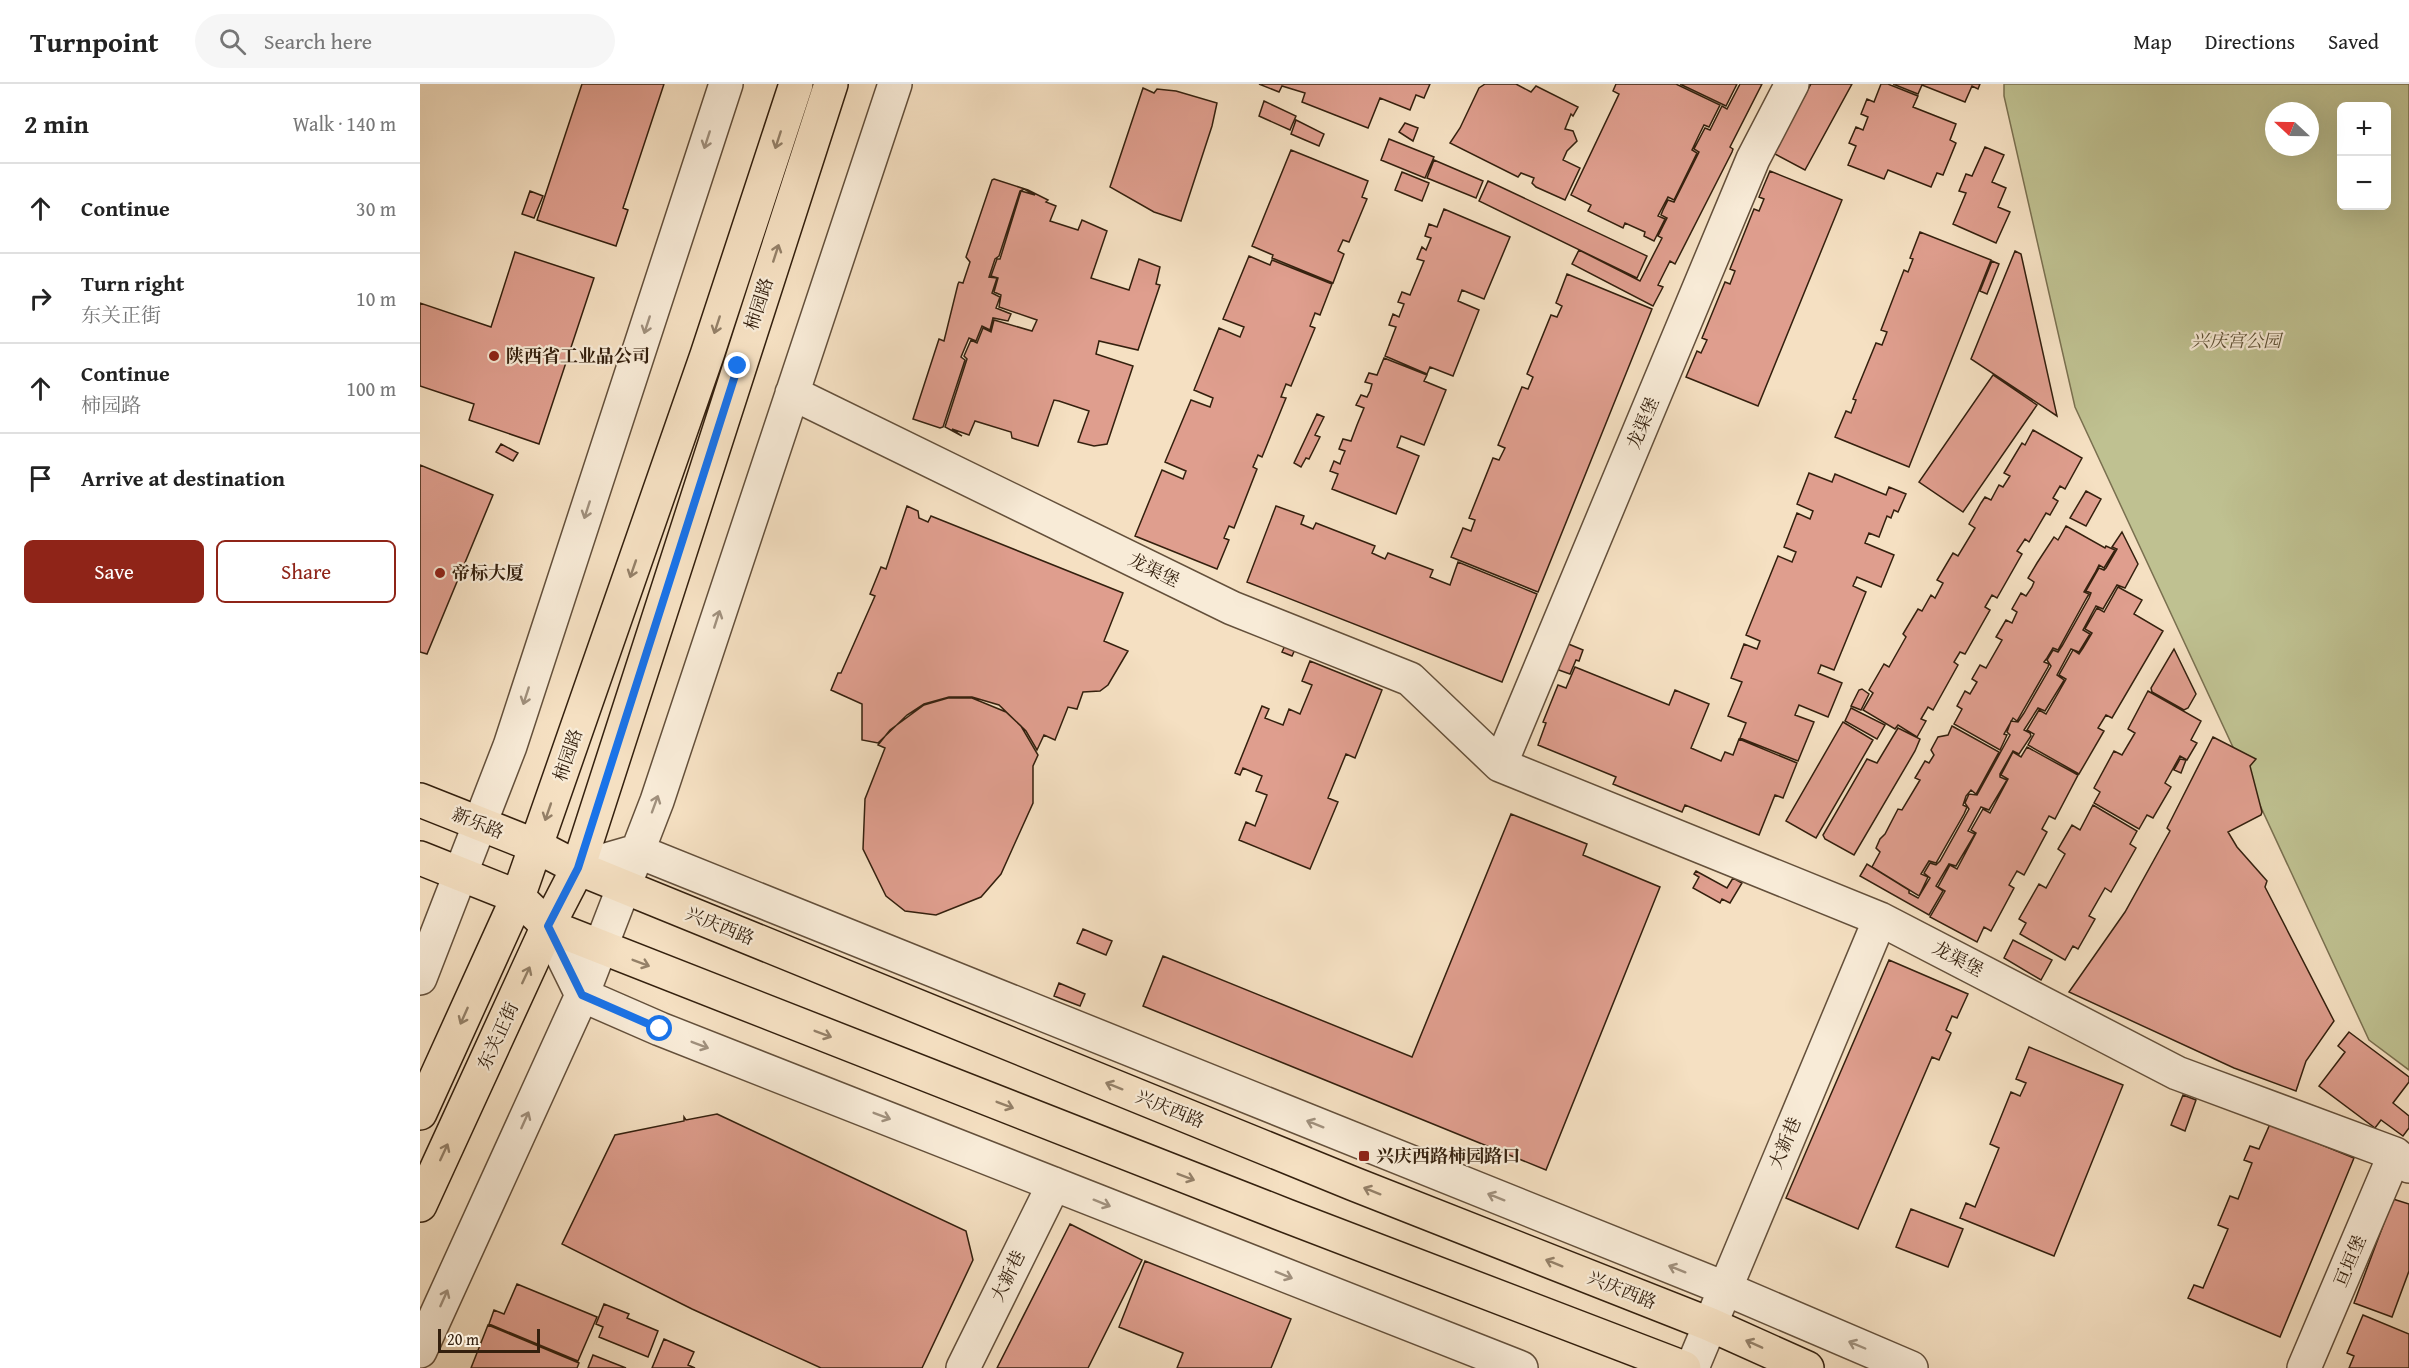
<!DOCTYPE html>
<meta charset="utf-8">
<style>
body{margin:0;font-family:"Gentium Book Plus","Noto Serif SC",serif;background:#f6f6f6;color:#222}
.controls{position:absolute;right:18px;top:18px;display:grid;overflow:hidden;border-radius:9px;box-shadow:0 6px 24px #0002}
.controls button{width:54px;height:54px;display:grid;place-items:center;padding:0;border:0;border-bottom:2px solid #e0e0e0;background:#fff;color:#222;font:30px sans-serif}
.compass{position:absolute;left:1845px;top:18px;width:54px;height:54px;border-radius:50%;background:#fff;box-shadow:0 6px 24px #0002;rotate:292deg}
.scale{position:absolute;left:18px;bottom:15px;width:102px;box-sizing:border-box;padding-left:6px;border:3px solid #34200e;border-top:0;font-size:16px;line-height:21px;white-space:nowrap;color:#34200e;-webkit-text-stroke:4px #f8ebd7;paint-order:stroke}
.stop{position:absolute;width:18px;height:18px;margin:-14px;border:4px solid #1a73e8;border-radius:50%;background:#fff}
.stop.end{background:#1a73e8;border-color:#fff;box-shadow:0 2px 6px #0008}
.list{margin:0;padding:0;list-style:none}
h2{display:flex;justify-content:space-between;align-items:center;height:78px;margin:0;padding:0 24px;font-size:26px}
h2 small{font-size:20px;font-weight:400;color:#767676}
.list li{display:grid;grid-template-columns:39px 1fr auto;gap:18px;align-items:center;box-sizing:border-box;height:90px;padding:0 24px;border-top:2px solid #e0e0e0}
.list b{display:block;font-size:22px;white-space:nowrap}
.list p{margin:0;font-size:20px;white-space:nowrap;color:#767676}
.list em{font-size:20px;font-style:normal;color:#767676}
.actions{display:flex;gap:12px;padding:18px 24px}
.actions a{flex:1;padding:14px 0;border:2px solid #8f2418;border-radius:9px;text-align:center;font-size:21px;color:#8f2418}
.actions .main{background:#8f2418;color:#fff}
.icon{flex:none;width:33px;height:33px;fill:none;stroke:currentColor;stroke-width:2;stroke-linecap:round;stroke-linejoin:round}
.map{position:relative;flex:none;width:1989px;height:1284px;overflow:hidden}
header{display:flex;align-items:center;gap:36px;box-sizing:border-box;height:84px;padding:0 30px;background:#fff;border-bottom:2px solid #e0e0e0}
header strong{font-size:28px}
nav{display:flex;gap:33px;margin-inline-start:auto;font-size:21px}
.search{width:420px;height:54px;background:#f6f6f6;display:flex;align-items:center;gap:15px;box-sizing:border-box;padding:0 21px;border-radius:33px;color:#767676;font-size:22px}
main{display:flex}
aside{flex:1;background:#fff}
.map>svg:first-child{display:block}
.green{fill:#bfc191;stroke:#7a7050;stroke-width:1.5;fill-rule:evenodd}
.building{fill:#df9e8e;stroke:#34200e;stroke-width:1.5}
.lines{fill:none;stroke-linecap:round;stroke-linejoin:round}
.minor-casing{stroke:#64503b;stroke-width:36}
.major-casing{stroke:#34200e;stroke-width:36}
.minor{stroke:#f8ebd7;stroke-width:33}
.major{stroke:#f5e0c2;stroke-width:33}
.oneway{stroke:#a0907d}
.oneway2{stroke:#948068}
.route{stroke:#1a73e8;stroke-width:8}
.poi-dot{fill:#8f2418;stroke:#f8ebd7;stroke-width:2}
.labels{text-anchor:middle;stroke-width:4.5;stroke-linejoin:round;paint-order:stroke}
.street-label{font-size:18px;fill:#34200e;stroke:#f8ebd7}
.park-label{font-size:18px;font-style:italic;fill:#5e5035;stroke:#f8ebd7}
.poi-label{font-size:18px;font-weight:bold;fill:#34200e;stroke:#f8ebd7;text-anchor:start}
</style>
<header>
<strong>Turnpoint</strong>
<div class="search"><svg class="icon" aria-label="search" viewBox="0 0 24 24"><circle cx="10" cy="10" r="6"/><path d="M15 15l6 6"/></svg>Search here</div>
<nav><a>Map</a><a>Directions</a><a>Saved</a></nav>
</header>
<main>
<aside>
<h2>2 min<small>Walk · 140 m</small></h2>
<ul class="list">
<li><svg class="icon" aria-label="ahead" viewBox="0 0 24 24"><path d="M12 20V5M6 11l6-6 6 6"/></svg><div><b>Continue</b></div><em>30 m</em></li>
<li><svg class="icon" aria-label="right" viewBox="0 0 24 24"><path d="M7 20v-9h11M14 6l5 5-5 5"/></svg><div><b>Turn right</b><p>东关正街</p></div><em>10 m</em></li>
<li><svg class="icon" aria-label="ahead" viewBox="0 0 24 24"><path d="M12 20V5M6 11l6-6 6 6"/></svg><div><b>Continue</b><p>柿园路</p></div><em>100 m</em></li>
<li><svg class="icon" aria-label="arrive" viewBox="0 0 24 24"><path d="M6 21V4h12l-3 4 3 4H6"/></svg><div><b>Arrive at destination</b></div></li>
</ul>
<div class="actions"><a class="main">Save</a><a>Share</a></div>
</aside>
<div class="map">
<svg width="1989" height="1284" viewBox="0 0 1989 1284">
<rect width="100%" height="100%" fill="#f5e0c2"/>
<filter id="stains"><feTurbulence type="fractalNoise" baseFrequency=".00333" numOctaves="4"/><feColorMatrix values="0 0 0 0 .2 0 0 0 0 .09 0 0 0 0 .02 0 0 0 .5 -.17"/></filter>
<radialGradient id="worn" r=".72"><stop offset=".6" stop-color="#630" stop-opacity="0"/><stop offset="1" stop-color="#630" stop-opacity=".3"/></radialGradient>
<path class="green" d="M1584,0H1989V986L1949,956L1655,323L1584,12ZM1922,22H1966V122H1922ZM1854,27H1890V63H1854Z"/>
<path class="building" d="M162,0H244L203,124L208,126L196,162L117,136Z
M839,0H1010L1004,14L996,11L990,26L960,14L948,44L882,18L885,9L862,2L859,8Z
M1065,0H1096L1111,8L1116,2L1158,23L1153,32L1151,30L1145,45L1153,47L1157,57L1147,67L1143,76L1160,84L1145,116L1116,103L1112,99L1114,94L1101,89L1098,93L1030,59L1040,44L1059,4Z
M1196,0H1256L1300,21L1289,43L1284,41L1279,51L1272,66L1277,69L1254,116L1248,113L1238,132L1245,135L1234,157L1224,152L1225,148L1205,139L1203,144L1168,127L1171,121L1151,111L1199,10L1193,7Z
M1260,0H1317L1306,22Z
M1320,0H1342L1310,63L1313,65L1312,68L1255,180L1250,177L1238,201L1243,203L1233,222L1152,180L1159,166L1220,197L1242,154L1238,152L1247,134L1241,131L1243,126L1248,116L1254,118L1279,68L1274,65L1285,44L1290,46L1302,22L1307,25Z
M1391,0H1432L1385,86L1353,69Z
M1461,0H1468L1498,12L1493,23L1536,40L1530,56L1536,59L1523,91L1517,89L1511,103L1468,86L1464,95L1428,81L1436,62L1429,59L1436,43L1443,46L1448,33L1441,30L1447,15L1454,18Z
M1473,0H1560L1558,5L1552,2L1545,18L1502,1L1498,10Z
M723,4L734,9L737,5L756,7L797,19L792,42L761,137L734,128L690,103Z
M844,17L876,32L870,46L839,32Z
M876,36L904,50L899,62L871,50Z
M985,39L998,44L993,57L979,48Z
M969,55L1014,73L1005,94L961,76Z
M1565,63L1584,71L1572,98L1586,104L1578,123L1590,128L1576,159L1533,140L1546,109L1539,107L1546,90L1552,92Z
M871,66L948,97L942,113L947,115L929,158L923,156L918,167L924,170L913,199L852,174L853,171L832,162Z
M1014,76L1063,97L1056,114L1007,94Z
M1350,87L1422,116L1338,322L1266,293L1277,267L1281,269L1287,256L1282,254L1305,198L1310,200L1315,187L1310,185L1334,125L1339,127L1344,115L1339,113Z
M982,88L1009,99L1002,117L975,106Z
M574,95L608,106L628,116L626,118L636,122L630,137L658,146L662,136L687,147L671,194L709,206L719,175L740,183L736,200L740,201L718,266L679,257L676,270L713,282L687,360L674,362L658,358L669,327L639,317L634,316L618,362L592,354L591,348L555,337L549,351L532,345L542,352L525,343L547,275L544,272L551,256L557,259L563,244L571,248L574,236L612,247L617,236L579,223L581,211L574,208L578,194L571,192L577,175H580L601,107L615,111L604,105L600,107L579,172L575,175L569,193L577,194L572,209L580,213L576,224L591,230L588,237L573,234L570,246L562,242L556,257L549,254L541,273L545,276L523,343L520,344L493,335L519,255L524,257L538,200L539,198L543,199L550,178L546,173L572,96Z
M1068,97L1227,172L1217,194L1059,117Z
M110,107L123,112L114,134L102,130Z
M1024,125L1090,153L1064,215L1042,206L1038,217L1059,226L1033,292L1010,283L1007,290L965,272L976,243L969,241L973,230L979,233L984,220L978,218L982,208L990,211L1004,177L997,175L1002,163L1006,166L1011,154L1005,152L1009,140L1017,143Z
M1500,148L1571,176L1489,383L1415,353L1426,327L1431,329L1436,316L1433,315L1456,259L1462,261L1467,248L1461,246L1484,186L1488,188L1493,175L1490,174Z
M1595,167L1601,170L1637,332L1551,275Z
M95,168L174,194L119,360L49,336L54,320L0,302V219L71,243Z
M829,172L850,181L852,176L912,200L900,231L895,229L890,242L895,244L871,302L866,300L861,313L866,314L842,373L838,371L833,383L837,385L814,444L809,442L804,454L809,456L797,485L715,452L742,386L763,395L766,387L745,378L771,316L790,323L793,314L774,306L799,244L820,253L824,243L803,235Z
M1572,177L1579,180L1567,210L1560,207Z
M1147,190L1232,225L1118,508L1031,473L1043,444L1051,447L1055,436L1049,434L1073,374L1079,376L1085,364L1078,361L1102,303L1108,305L1113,293L1107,290L1131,231L1137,233L1142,222L1136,219Z
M964,274L1007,291L1004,297L1026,306L1004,361L981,352L977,363L999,372L976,430L912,405L918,390L910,387L914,377L920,380L922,374L925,367L919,365L923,355L931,357L937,341L944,324L936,321L941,311L947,313L950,307L952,300L945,298L949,289L957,291Z
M1573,291L1617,321L1543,428L1499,398Z
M897,330L904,333L895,351L900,353L889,375L886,374L881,383L874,379Z
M1613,346L1662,374L1645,405L1640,402L1633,414L1638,417L1630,431L1626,429L1609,458L1605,455L1597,467L1602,470L1577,514L1572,511L1565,523L1570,526L1545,570L1540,568L1534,578L1538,581L1513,626L1508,623L1501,635L1506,637L1497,653L1478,641L1475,645L1443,626L1453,609L1449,606L1464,580L1469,583L1486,553L1483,550L1498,525L1502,527L1511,511L1515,514L1523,499L1517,496L1533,469L1538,472L1555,444L1549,440L1561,419L1565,413L1571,416L1579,401L1583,403L1590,392L1584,389L1602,359L1605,361Z
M81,360L98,369L93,377L76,368Z
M0,381L73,411L7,570L0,568Z
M1389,389L1412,398L1415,390L1466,411L1469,403L1486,410L1478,428L1474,426L1471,434L1467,432L1459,453L1449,449L1445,459L1474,471L1461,503L1437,493L1433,502L1446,508L1414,586L1401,581L1398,589L1422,599L1408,633L1379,621L1375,631L1394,638L1378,677L1320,654L1326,639L1308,632L1322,598L1311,594L1324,560L1337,565L1340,557L1326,551L1358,472L1372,478L1376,468L1364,463L1377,429L1390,435L1393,427L1377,420Z
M1666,407L1681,415L1666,442L1650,434Z
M487,422L498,427L499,434L508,438L511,432L703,509L684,557L708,567L688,601L680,607L663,608L657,625L648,623L635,656L624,651L617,666L606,647L579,621L552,613H529L504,620L487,631L458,659L442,656V620L411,606L418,589H421L455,512L450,510L461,483L466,485Z
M856,422L884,432L881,440L893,445L896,439L955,462L952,469L965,475L968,469L1013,486L1010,493L1030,501L1038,478L1117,510L1082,598L827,498Z
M1646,442L1685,464L1686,462L1695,466L1684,484L1679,481L1675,489L1664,508L1669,510L1666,515L1638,566L1633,564L1627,574L1624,578L1629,580L1628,583L1597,637L1593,634L1584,650L1587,651L1580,666L1534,640L1542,625L1537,622L1545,607L1550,610L1557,598L1552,595L1560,581L1566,584L1582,556L1576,553L1586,536L1592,539L1597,528L1592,525L1601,509L1606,512L1612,503L1614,498L1608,494L1617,479L1634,453L1638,456Z
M1702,448L1718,480L1705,504L1697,501L1683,525L1676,522L1663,546L1670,550L1659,568L1651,565L1637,591L1644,596L1643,598L1625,627L1618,624L1604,646L1610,649L1611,652L1599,670L1593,667L1580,690V693L1587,696L1569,726L1561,723L1548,747L1555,750L1536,782L1529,780L1516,802L1523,807L1509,831L1440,792L1447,780L1489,806V809L1498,814L1510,794L1504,789L1510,779L1516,781L1520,777L1549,725L1545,719L1549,710L1557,711L1590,651L1587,648L1591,637L1598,638L1604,629L1631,582L1627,576L1633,566L1638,568L1642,562L1669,514L1671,509L1666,507L1679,484L1684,486L1686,484L1697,465L1692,463Z
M1698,503L1722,516L1714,530L1743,547L1692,634L1686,631L1678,644L1684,647L1659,690L1608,661L1614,650L1607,646L1619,626L1626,630L1645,597L1646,595L1639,591L1653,566L1659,570L1663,564L1672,549L1665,545L1677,524L1684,528Z
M867,557L877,561L872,572L862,568Z
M1146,559L1163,566L1159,577L1156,576L1150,590L1136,585Z
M1754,565L1776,610L1768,624L1764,626L1732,608L1731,604Z
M890,577L962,606L935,674L926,670L908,714L918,718L890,785L819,756L826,738L835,742L847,711L836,707L842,692L823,684L820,691L815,689L842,622L849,625L845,634L863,641L869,625L880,630L892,601L882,597Z
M1155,583L1249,621L1255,606L1289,620L1271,664L1301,677L1305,668L1313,671L1319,655L1377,679L1363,714L1355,711L1339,751L1265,721L1262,728L1257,726L1193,700L1196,693L1118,661L1126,639L1123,638L1138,601L1146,604Z
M1442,605L1449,610L1441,626L1431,622L1439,606Z
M1728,607L1781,637L1771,656L1777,659L1767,676L1760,672L1745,699L1751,703L1750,705L1733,734L1727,731L1719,745L1674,719L1680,708L1674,704L1694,667L1702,671L1715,649L1708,645Z
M528,614H552L586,628L601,642L618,671L613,682V719L581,790L561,813L516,831L485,827L466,812L443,765L445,715L465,664L458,661L470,646L504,621Z
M1431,624L1465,641L1457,655L1425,637Z
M1423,638L1453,656L1396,754L1366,737Z
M1532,642L1579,668L1556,710L1551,706L1546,712L1543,721L1547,723L1544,730L1516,779L1509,777L1501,790L1508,793L1499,812L1452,783L1460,768L1456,764L1460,755L1465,750L1478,725L1482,726L1500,696L1495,694L1505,677L1509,679L1514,671L1511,666L1518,653L1528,651Z
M1478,644L1500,655L1495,667L1434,771L1405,755L1403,751L1447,675L1457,679Z
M1793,653L1836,675L1830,682L1842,728L1841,731L1808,748L1817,763L1847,797L1845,803L1914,937L1886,977L1876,1007L1814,984L1649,908L1705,828L1750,747L1747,744Z
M1607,663L1658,691L1635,735L1629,732L1622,745L1627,748L1604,791L1597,787L1589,801L1594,804L1571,847L1564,843L1557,858L1510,833L1525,807L1518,803L1530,781L1537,785L1556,749L1551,746L1563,725L1570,729L1588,695L1581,691L1593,668L1601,673Z
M1760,675L1766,676L1761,689L1754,686Z
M1673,721L1717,747L1710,760L1716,764L1691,808L1685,804L1669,832L1675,835L1658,865L1653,862L1645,876L1600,850L1606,839L1599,835L1619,800L1626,804L1645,770L1638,765L1652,741L1660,746Z
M1091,730L1167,760L1163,771L1240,803L1126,1086L723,922L743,872L992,973Z
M1276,787L1307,804L1313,794L1322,799L1310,819L1302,815L1300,819L1273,804L1279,793L1274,790Z
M663,845L692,857L686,871L657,859Z
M1593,856L1632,876L1621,896L1584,874Z
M1469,876L1548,910L1537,934L1532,932L1526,946L1531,949L1519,976L1512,973L1438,1145L1366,1114Z
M639,899L665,910L660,922L634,912Z
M1929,948L1989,993V998L1973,1019L1989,1032V1044L1983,1052L1961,1036L1955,1044L1899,1002L1925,968L1918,962Z
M1609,963L1703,1001L1634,1172L1540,1134L1546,1119L1555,1123L1579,1064L1570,1060L1591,1008L1600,1012L1606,999L1596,995Z
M1763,1011L1776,1016L1765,1047L1751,1041Z
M297,1030L546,1147L553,1176L502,1284H401L272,1225L142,1160L195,1051L264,1037V1033L266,1036Z
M1850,1040L1934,1074L1860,1253L1768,1214L1774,1201L1783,1204L1808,1145L1798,1141L1810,1112L1818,1115L1832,1079L1824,1076L1830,1062L1839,1065Z
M1973,1115L1989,1120V1187L1972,1233L1934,1219Z
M1491,1125L1543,1145L1528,1183L1476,1163Z
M650,1140L722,1176L668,1284H577Z
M725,1177L871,1235L851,1284H757L763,1269L699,1243Z
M97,1200L177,1233L158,1277L69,1240L74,1226L84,1230Z
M184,1220L209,1230L207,1234L238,1247L228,1273L179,1253L183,1243L176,1240Z
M1943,1231L1989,1250V1284H1929L1934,1272L1927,1269Z
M68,1241L159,1279L157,1284H51Z
M244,1255L274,1268L268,1281L275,1284H232Z
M173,1271L206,1284H168Z"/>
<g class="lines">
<g class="minor-casing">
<path id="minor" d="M372,309L812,524L990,595L1080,681L1460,835L1757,989L1975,1070L1989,1082
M1080,681L1333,75L1372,0
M158,784L217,767L1304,1204L1491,1284
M128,842L162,911L240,945L1101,1284
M0,894L90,662L306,0
M0,1267L162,911L237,717L475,0
M543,1284L634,1100
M1272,1284L1460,835
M1884,1284L1975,1070"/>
</g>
<g class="major-casing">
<path id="major" d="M0,716L116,762L158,784L934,1100L1289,1240L1387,1284
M0,774L98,813L128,842L867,1132L1264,1284
M0,1029L98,813L287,271L376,0
M0,1121L128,842L158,784L411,0"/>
</g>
<use href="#minor" class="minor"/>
<use href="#major" class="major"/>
</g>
<defs><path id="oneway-shaft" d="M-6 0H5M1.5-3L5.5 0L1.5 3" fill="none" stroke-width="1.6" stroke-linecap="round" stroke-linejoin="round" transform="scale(1.5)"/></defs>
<g class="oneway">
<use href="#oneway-shaft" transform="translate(287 56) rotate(108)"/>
<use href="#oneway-shaft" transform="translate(227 241) rotate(108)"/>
<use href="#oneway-shaft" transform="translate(167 426) rotate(108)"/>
<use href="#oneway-shaft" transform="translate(297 535) rotate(-72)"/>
<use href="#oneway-shaft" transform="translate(106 612) rotate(108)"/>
<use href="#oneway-shaft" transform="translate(235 720) rotate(-70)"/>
<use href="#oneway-shaft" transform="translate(280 961) rotate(21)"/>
<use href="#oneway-shaft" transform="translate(462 1032) rotate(21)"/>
<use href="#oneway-shaft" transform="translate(105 1036) rotate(-66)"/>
<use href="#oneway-shaft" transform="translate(895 1040) rotate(-158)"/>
<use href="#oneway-shaft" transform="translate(1076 1113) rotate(-158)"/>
<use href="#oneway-shaft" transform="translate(682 1119) rotate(22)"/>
<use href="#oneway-shaft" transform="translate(1257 1185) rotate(-158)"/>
<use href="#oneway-shaft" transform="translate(864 1191) rotate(22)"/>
<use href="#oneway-shaft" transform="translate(24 1214) rotate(-66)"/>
<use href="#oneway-shaft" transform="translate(1437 1261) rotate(-157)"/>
</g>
<g class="oneway2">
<use href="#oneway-shaft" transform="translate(358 56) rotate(108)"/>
<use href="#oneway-shaft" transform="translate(356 169) rotate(-72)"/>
<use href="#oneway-shaft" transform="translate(297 241) rotate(108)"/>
<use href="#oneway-shaft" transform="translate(213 485) rotate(109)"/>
<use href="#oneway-shaft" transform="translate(128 728) rotate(109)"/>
<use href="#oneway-shaft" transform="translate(221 879) rotate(21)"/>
<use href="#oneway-shaft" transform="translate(106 891) rotate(-65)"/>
<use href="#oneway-shaft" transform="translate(44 932) rotate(114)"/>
<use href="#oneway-shaft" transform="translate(403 950) rotate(21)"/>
<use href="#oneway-shaft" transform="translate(694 1002) rotate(-158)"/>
<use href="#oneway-shaft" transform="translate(585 1021) rotate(21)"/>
<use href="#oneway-shaft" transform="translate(24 1068) rotate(-65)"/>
<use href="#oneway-shaft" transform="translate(766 1093) rotate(21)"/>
<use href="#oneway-shaft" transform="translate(952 1107) rotate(-158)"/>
<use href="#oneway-shaft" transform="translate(1134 1179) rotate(-158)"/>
<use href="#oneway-shaft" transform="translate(1334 1260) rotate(-156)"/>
</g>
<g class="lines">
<path class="route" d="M240,945L162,911L128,842L158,784L318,282"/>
</g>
<g class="poi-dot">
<circle cx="74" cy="272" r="6"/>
<circle cx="20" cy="489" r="6"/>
<rect x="938" y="1066" width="12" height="12" rx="3"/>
</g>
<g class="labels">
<g class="street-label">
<text transform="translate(339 220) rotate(-72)" y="6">柿园路</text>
<text transform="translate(1223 339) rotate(-67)" y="6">龙渠堡</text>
<text transform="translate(734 486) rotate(26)" y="6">龙渠堡</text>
<text transform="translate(148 671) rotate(-71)" y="6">柿园路</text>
<text transform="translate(58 739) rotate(22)" y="6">新乐路</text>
<text transform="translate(300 842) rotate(22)" y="6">兴庆西路</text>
<text transform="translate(1538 875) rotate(28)" y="6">龙渠堡</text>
<text transform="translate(78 952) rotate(-65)" y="6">东关正街</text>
<text transform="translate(750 1025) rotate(22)" y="6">兴庆西路</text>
<text transform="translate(1365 1059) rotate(-67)" y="6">大新巷</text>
<text transform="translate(1930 1177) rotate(-67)" y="6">亘垣堡</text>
<text transform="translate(588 1192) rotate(-64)" y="6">大新巷</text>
<text transform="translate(1202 1206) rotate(22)" y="6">兴庆西路</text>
</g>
<g class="park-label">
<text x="1816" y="263">兴庆宫公园</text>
</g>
<g class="poi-label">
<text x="86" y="278">陕西省工业品公司</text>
<text x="32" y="495">帝标大厦</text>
<text x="956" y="1078">兴庆西路柿园路口</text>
</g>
</g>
<rect width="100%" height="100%" filter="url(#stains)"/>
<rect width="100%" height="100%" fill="url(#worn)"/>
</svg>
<div class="controls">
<button>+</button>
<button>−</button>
</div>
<svg class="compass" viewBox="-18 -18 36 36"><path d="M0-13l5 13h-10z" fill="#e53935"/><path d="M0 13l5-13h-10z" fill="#767676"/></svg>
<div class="scale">20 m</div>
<div class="stop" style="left:240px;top:945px"></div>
<div class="stop end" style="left:318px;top:282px"></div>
</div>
</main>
